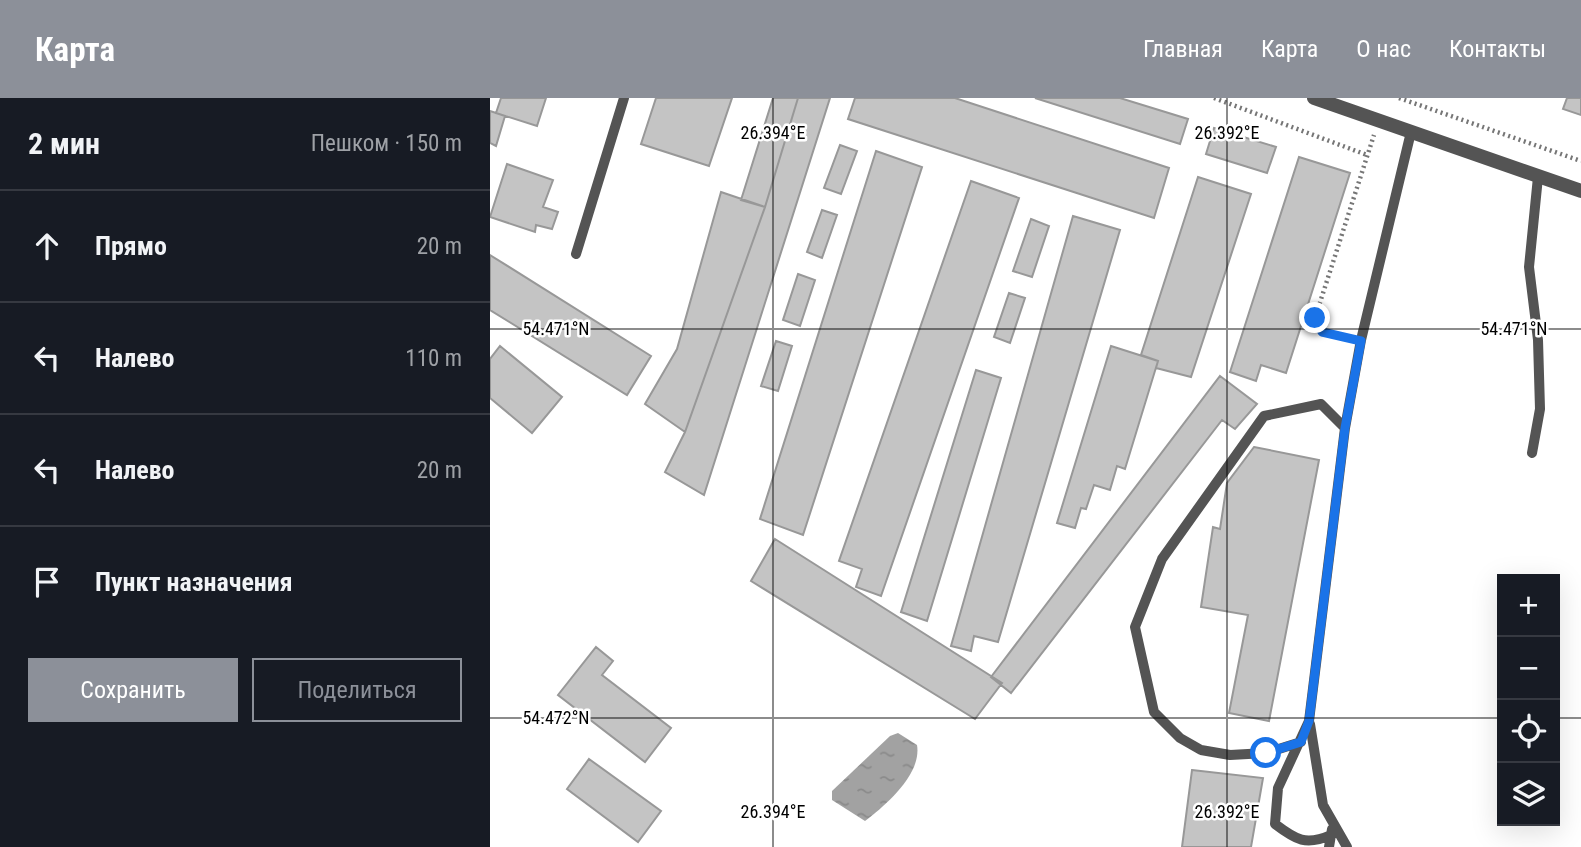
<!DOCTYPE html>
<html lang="ru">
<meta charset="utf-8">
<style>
body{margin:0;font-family:"Roboto Condensed",sans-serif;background:#20242c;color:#f1f3f6}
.controls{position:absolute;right:21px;bottom:21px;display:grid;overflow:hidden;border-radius:0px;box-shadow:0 7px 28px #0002}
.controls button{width:63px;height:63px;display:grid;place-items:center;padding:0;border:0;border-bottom:2px solid #363941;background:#171b24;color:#f1f3f6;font:35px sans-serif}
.stop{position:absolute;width:21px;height:21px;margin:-16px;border:5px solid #1a73e8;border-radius:50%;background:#fff}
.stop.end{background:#1a73e8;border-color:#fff;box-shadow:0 2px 7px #0008}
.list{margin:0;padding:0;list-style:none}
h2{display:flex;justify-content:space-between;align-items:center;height:91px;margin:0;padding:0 28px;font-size:30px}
h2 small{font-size:23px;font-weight:400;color:#9ea1a6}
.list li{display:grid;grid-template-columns:46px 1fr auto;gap:21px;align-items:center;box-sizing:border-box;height:112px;padding:0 28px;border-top:2px solid #363941}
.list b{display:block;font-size:26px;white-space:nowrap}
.list em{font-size:23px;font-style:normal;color:#9ea1a6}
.actions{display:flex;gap:14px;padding:21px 28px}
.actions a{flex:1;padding:16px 0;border:2px solid #8c9099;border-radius:0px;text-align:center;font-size:24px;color:#8c9099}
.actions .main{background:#8c9099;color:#fff}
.icon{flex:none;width:38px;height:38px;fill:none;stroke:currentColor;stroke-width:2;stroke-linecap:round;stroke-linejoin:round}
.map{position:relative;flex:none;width:1091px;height:749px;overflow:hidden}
header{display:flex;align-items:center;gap:42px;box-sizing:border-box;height:98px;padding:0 35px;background:#8c9099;color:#fff}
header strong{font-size:33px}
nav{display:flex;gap:38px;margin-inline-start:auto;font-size:24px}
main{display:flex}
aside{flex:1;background:#171b24}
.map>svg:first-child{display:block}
.water{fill:url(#water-ripples)}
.building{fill:#c4c4c4;stroke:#989898;stroke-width:2}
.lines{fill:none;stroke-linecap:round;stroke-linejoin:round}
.path{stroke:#767676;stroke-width:4.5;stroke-dasharray:2 3.5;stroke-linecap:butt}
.service{stroke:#545454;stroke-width:10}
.tertiary{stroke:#545454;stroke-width:14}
.route{stroke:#1a73e8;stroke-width:9}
.ticks{fill:none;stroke:#000;stroke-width:2;stroke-opacity:0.45}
.ticks-label{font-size:18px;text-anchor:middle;fill:#000;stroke:#fff;stroke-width:5;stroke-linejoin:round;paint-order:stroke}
</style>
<header>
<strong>Карта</strong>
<nav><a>Главная</a><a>Карта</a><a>О нас</a><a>Контакты</a></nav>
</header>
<main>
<aside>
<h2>2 мин<small>Пешком · 150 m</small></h2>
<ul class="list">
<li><svg class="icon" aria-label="ahead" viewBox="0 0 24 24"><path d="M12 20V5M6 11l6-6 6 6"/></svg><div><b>Прямо</b></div><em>20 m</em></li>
<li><svg class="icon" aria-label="left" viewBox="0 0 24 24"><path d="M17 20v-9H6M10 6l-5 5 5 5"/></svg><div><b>Налево</b></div><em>110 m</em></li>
<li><svg class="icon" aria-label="left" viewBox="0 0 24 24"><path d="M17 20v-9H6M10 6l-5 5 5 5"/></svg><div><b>Налево</b></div><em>20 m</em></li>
<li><svg class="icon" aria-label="arrive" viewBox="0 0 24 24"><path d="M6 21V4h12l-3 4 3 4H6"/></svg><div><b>Пункт назначения</b></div></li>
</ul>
<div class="actions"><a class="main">Сохранить</a><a>Поделиться</a></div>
</aside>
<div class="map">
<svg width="1091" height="749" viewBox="0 0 1091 749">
<defs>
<pattern id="water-ripples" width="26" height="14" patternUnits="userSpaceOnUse" patternTransform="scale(1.75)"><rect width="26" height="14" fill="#a2a2a2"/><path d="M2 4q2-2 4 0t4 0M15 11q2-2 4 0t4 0" fill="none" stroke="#8a8a8a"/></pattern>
</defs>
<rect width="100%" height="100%" fill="#fff"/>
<path class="water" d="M408,635L427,647C432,676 396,707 375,723L342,702V693L400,638Z"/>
<path class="building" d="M11,0H56L47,28L6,15Z
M166,0H242L219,68L151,46Z
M283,0H308L275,109L251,102Z
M308,0H340L214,397L175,374L195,334L275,109Z
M365,0H465L679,70L664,120L358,21Z
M545,0H630L698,21L690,46Z
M1077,0H1091V17L1073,11Z
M0,13L15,18L6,48L0,45Z
M724,30L786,49L777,75L716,56Z
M350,47L367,53L351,96L334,90Z
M386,53L432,69L313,437L270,421Z
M809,59L860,75L796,275L771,267L766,283L740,274Z
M17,66L63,82L53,109L68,114L62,131L46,127L45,134L0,119Z
M708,79L761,96L701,279L666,270L668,263L651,257Z
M481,83L529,100L391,498L366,489L372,471L349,463Z
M231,94L275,109L195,334L155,306L187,251Z
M332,112L347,117L332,160L317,154Z
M583,118L630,132L508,544L484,538L481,553L461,548Z
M541,121L559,128L542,179L523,173Z
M0,157L161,258L137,297L0,212Z
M308,176L325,182L310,228L293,222Z
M519,195L535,200L520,245L504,239Z
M286,243L302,248L288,293L271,288Z
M10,248L72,299L42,335L0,300V261Z
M621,248L668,263L635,371L627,368L620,392L604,387L596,411L591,410L585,430L567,425Z
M486,272L511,280L437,523L411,514Z
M730,278L767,306L745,331L732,322L521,595L501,579Z
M764,349L829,362L779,623L739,615L758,517L711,509L723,429L730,431L737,385Z
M285,441L512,585L485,621L261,483Z
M106,549L123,563L112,577L181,630L155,664L68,597Z
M99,661L171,713L148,744L77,691Z
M702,672L773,680L761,749H692Z"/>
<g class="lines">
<path class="path" d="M724,0L877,57
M909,0L1091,63
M856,239L832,234L825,220L884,37"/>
<path class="service" d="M86,156L134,0
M1042,355L1050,311L1048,242L1039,169L1048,79
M820,626L833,707L857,749
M811,644L776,655L740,657L711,652L690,640L664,614L645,529L672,461L774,318L831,306L855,330
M841,737C816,748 806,742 785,726L788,690L819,623L855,330L871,242L921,34
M839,749L842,731"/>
<path class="tertiary" d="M824,0L1091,93"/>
</g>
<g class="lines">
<path class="route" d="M776,655L811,644L819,623L855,330L871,243L832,234L825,220"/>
</g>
<path class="ticks" d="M283,0V749M737,0V749M0,231H1091M0,620H1012M1065,620H1091"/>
<g class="ticks-label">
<text x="283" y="41">26.394°E</text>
<text x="737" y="41">26.392°E</text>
<text x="1024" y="237">54.471°N</text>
<text x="66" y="237">54.471°N</text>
<text x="66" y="626">54.472°N</text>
<text x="283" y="720">26.394°E</text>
<text x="737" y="720">26.392°E</text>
</g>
</svg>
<div class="controls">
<button>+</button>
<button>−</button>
<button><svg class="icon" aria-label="locate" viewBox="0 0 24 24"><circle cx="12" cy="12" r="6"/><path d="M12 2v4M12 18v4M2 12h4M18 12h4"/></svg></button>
<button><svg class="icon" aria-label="layers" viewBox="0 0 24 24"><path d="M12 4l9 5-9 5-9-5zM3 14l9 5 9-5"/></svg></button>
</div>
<div class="stop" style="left:776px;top:655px"></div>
<div class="stop end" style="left:825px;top:220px"></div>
</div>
</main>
